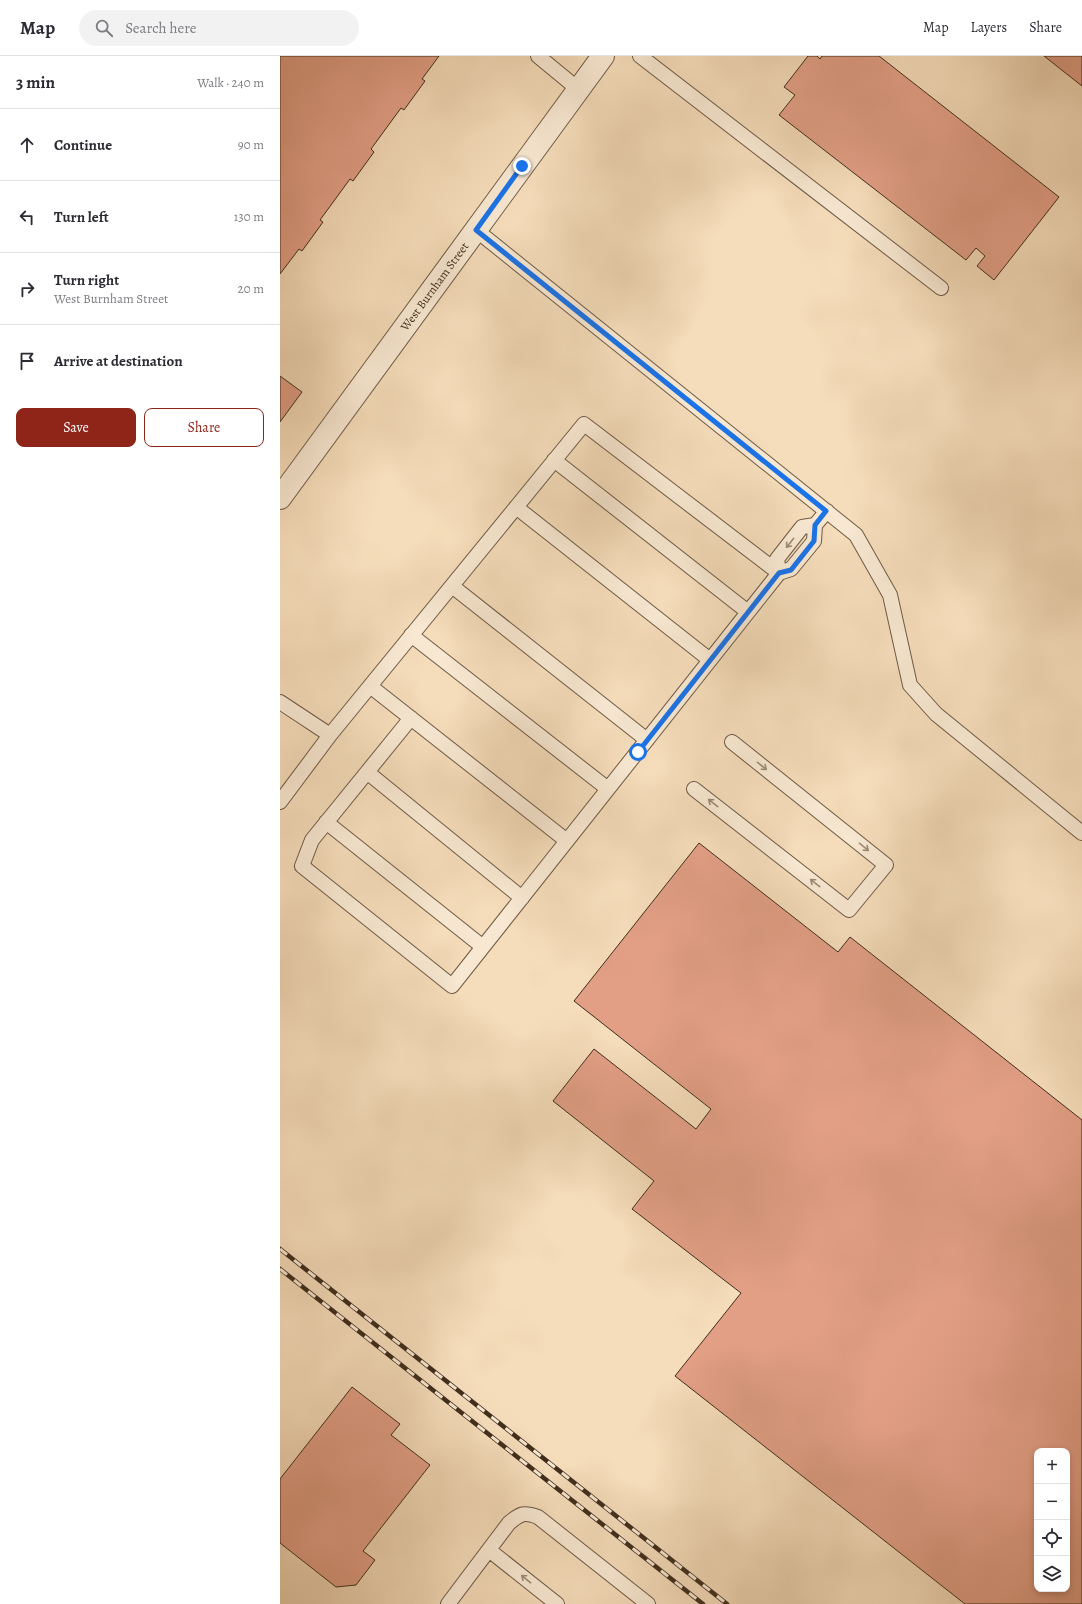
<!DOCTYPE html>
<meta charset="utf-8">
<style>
body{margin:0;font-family:Alegreya,serif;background:#f2f2f3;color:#2b2b33}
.controls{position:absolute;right:12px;bottom:12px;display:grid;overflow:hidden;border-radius:8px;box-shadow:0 2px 6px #0003}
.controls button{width:36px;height:36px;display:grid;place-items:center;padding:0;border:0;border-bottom:1px solid #e1e1e2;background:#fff;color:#2b2b33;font:20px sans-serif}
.stop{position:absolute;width:12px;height:12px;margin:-9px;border:3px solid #1a73e8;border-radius:50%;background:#fff}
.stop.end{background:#1a73e8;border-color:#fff;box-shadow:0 1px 4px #0008}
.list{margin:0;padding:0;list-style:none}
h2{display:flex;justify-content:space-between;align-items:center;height:52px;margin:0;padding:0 16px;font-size:17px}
h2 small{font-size:13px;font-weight:400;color:#7c7c81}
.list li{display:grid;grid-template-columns:26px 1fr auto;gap:12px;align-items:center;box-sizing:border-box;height:72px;padding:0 16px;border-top:1px solid #e1e1e2}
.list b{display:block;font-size:15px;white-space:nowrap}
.list p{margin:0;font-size:13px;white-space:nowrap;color:#7c7c81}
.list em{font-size:13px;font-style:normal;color:#7c7c81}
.actions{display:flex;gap:8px;padding:12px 16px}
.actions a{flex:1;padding:9px 0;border:1px solid #8f2418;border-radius:8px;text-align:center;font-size:14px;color:#8f2418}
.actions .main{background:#8f2418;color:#fff}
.icon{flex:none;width:22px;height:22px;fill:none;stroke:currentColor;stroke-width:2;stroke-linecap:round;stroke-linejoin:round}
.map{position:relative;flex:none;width:802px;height:1548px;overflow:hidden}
header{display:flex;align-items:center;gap:24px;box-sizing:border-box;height:56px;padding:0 20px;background:#fff;border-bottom:1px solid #e1e1e2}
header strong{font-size:19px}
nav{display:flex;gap:22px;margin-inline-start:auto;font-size:14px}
.search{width:280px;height:36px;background:#f2f2f3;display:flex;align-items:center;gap:10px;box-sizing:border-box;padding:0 14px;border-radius:22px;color:#7c7c81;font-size:15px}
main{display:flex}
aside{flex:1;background:#fff}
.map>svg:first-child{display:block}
.building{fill:#e29f86;stroke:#402e1d;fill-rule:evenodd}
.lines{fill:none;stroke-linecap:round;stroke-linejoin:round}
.service-casing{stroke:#6d5a44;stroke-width:16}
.tertiary-casing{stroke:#6d5a44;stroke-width:24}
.service{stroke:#f8e8d2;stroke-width:14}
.tertiary{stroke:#f8e8d2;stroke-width:22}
.rail-casing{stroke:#402e1d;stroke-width:4.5}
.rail{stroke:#f8e8d2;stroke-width:3;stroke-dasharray:9;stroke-linecap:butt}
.oneway{stroke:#9c8b78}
.route{stroke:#1a73e8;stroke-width:5}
.labels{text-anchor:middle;stroke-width:3;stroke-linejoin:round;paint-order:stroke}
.street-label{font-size:12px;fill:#402e1d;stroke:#f8e8d2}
</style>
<header>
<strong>Map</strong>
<div class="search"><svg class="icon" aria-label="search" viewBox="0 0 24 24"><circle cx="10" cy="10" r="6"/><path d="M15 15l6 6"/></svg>Search here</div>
<nav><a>Map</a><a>Layers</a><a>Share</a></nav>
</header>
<main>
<aside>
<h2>3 min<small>Walk · 240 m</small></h2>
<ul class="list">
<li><svg class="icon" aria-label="ahead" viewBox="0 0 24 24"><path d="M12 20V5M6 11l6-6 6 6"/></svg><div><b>Continue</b></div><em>90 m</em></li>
<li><svg class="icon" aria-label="left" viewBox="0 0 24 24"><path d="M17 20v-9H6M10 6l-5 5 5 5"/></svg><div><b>Turn left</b></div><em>130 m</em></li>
<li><svg class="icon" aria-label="right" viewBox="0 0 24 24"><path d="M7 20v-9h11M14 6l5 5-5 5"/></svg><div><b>Turn right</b><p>West Burnham Street</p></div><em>20 m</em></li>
<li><svg class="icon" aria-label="arrive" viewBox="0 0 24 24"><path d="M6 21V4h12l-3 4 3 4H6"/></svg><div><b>Arrive at destination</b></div></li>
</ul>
<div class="actions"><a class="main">Save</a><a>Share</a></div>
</aside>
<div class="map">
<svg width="802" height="1548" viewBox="0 0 802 1548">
<rect width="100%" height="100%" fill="#f5dcba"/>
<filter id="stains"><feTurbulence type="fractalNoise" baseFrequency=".005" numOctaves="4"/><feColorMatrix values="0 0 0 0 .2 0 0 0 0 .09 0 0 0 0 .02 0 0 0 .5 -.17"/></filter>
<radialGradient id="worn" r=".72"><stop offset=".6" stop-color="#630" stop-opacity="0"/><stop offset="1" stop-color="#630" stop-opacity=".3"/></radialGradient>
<path class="building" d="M0,0H159L142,23L145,25L124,54L121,52L91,93L94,96L73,125L70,123L40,164L43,166L22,195L19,193L0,218Z
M528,0H537L540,3L542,0H599L779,141L714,224L697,210L705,200L696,192L686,204L499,59L515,39L504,31Z
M764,0H802V30Z
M0,320L22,336L0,366Z
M419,787L558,896L570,881L802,1064V1548H685L395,1320L461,1237L352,1153L374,1125L273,1045L314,993L416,1073L431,1053L294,945ZM757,1395H787V1533H757Z
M72,1331L120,1368L111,1379L150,1409L83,1495L95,1504L76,1529L56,1531L0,1487V1423Z"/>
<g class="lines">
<g class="service-casing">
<path id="service" d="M258,0L298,33
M360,0L661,232
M196,174L576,479L610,539L630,629L656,658L802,777
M274,404L468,556
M236,451L430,604
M535,469L522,471L497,503L499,517L511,513L534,485L535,469L547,455
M172,530L367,684
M131,579L328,733
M90,630L287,785
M0,646L50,679L304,368L499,517L172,930L22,810L32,784L131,662
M87,716L242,842
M414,733L569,854L606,809L452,686
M0,746L50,679
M46,766L203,891
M209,1494L277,1548
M168,1548L229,1467C241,1457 244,1456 258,1461L368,1548"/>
</g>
<g class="tertiary-casing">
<g id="tertiary">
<path id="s1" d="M0,442L323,0"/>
</g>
</g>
<use href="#service" class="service"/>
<use href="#tertiary" class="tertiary"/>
<g class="rail-casing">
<path id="rail" d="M0,1193L447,1548
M0,1213L423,1548"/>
</g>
<use href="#rail" class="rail"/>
</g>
<defs><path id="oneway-shaft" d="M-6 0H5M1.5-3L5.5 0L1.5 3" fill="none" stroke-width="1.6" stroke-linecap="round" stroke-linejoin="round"/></defs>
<g class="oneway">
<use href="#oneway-shaft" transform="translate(510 487) rotate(128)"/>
<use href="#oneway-shaft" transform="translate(482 710) rotate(39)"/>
<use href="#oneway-shaft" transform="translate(433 747) rotate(-142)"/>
<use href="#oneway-shaft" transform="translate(584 791) rotate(39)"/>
<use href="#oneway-shaft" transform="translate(535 827) rotate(-142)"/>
<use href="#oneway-shaft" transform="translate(246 1523) rotate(-141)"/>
</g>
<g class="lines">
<path class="route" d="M242,110L196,174L546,455L535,469L534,485L511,514L499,517L358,696"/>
</g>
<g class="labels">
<g class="street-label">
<text dy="4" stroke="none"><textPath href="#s1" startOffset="262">West Burnham Street</textPath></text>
</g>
</g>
<rect width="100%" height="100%" filter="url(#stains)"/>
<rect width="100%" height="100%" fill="url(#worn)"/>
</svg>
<div class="controls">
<button>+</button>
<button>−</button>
<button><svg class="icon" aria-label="locate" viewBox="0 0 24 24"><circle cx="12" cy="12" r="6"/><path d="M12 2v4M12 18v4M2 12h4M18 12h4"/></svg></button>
<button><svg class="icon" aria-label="layers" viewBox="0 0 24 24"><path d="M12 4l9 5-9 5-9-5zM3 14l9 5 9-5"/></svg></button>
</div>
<div class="stop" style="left:358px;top:696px"></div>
<div class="stop end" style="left:242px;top:110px"></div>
</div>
</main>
